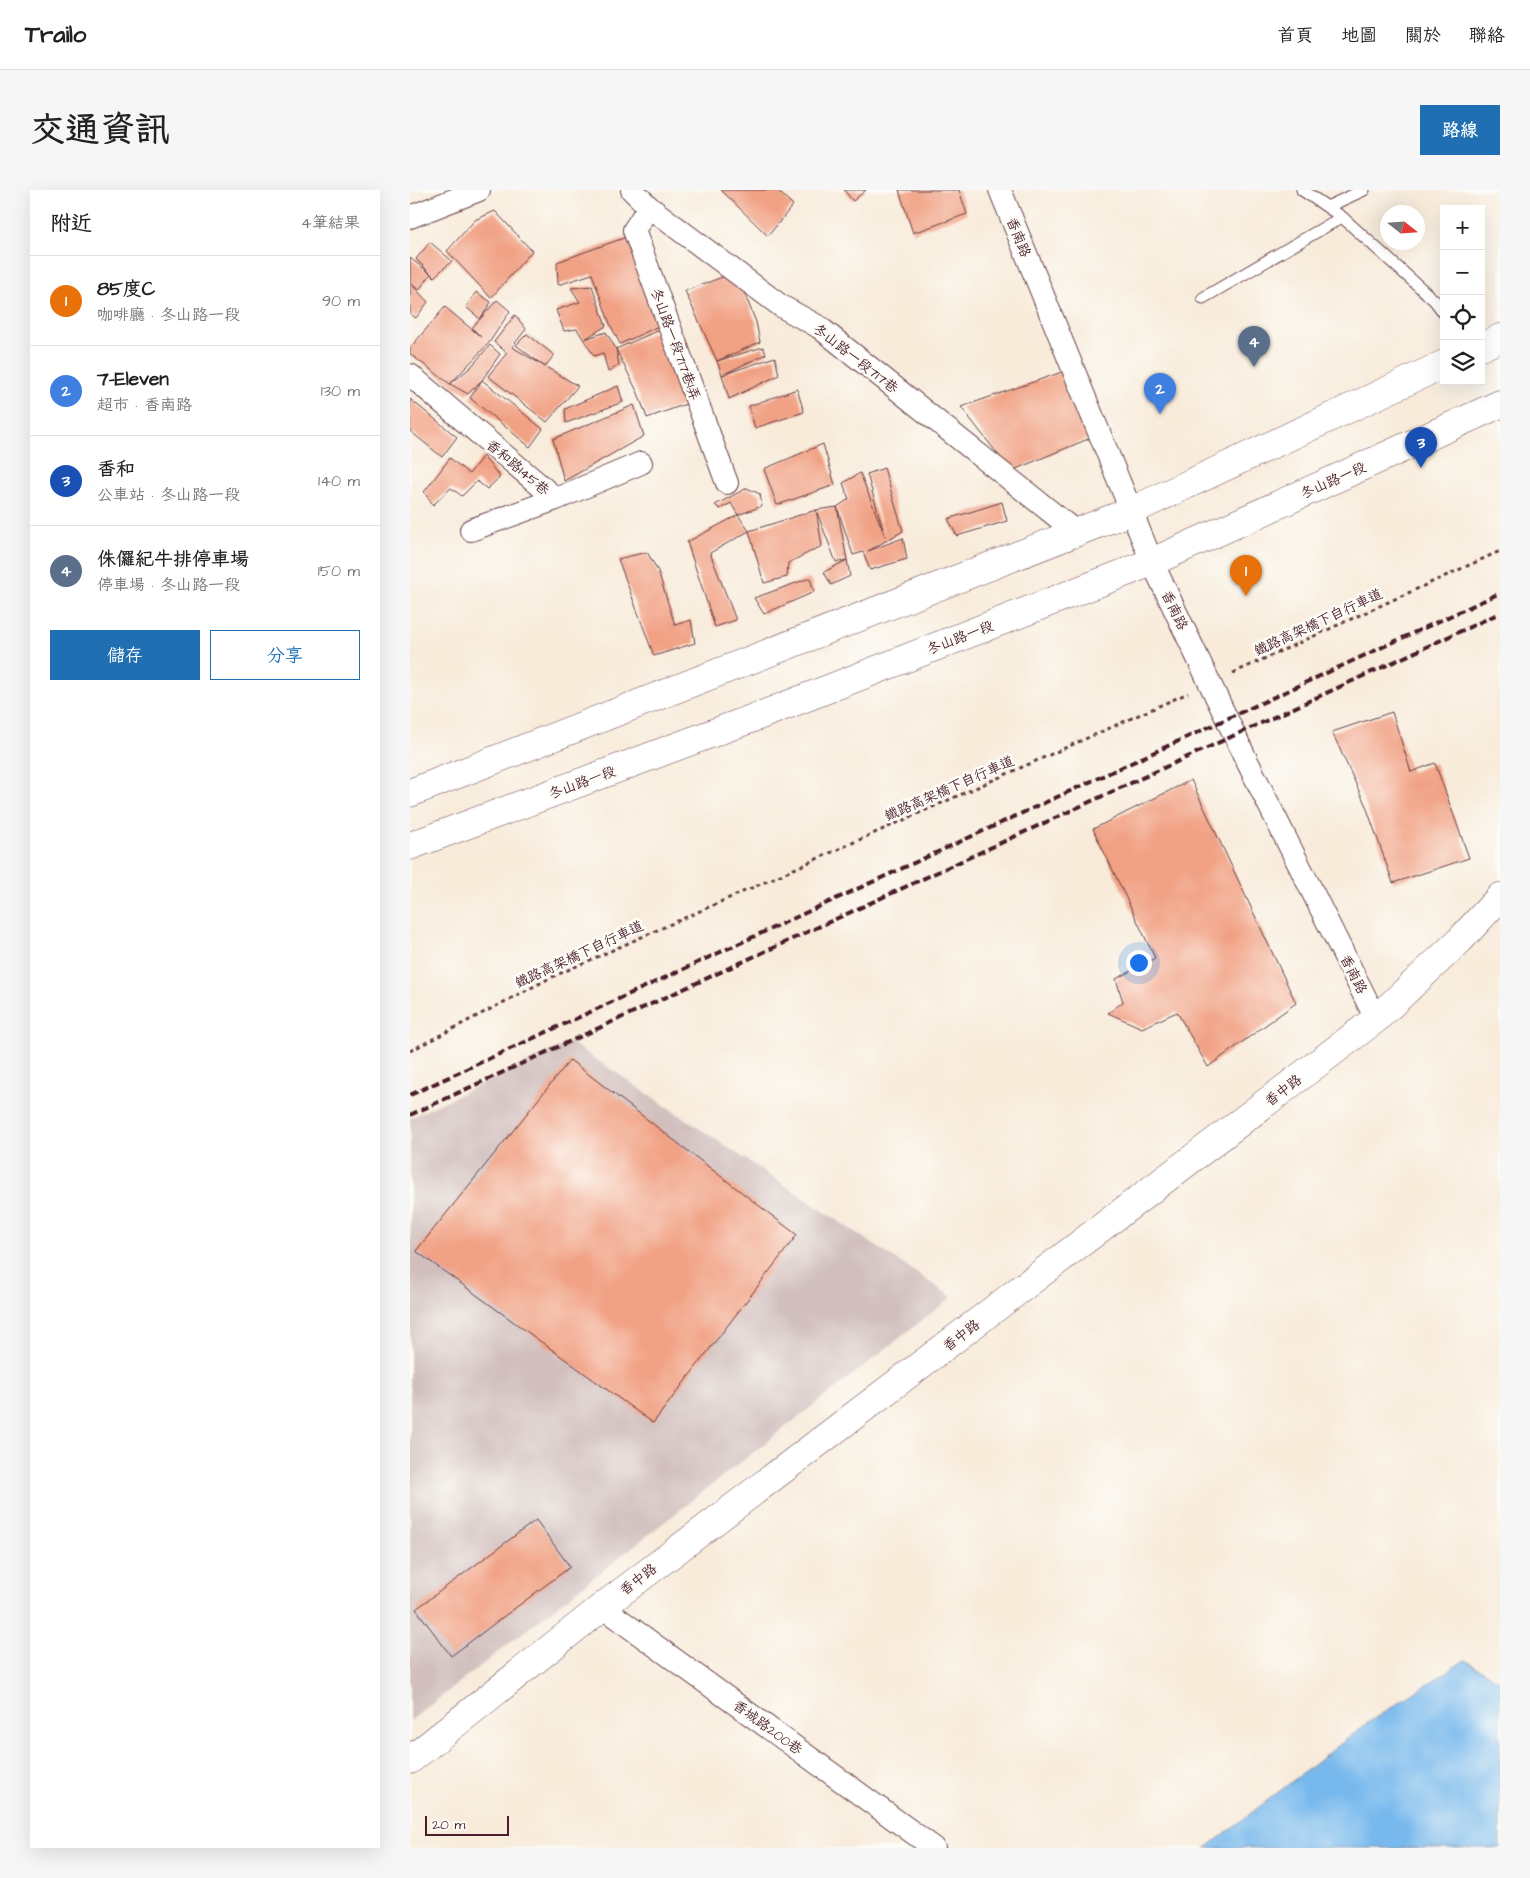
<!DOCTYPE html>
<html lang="zh-TW">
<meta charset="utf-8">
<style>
body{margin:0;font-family:"Architects Daughter","LXGW WenKai TC",sans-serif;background:#f6f6f6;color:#222}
.controls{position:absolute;right:15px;top:15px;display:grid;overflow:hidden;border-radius:0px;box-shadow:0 5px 20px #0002}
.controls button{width:45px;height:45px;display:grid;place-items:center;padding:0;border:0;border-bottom:1px solid #e0e0e0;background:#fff;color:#222;font:25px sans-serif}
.compass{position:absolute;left:970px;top:15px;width:45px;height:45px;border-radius:50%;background:#fff;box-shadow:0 5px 20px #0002;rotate:107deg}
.scale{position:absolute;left:15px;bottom:12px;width:84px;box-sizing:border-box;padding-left:5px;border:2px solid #4a1f2b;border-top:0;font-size:14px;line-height:18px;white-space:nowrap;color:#4a1f2b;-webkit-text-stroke:4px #fdfcf7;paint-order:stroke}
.you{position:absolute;left:728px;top:772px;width:18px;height:18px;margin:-12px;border:4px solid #fff;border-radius:50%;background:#1a73e8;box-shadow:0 0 0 8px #1a73e833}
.badge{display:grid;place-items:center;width:32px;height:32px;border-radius:50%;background:#1f6fb2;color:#fff;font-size:16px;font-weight:700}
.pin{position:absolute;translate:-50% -41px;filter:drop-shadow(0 1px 2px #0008)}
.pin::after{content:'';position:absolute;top:26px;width:18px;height:15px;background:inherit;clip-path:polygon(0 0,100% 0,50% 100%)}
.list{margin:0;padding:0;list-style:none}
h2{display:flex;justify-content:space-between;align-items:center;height:65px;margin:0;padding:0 20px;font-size:21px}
h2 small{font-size:16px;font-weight:400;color:#767676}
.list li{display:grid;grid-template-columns:32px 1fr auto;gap:15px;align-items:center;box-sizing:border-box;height:90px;padding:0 20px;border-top:1px solid #e0e0e0}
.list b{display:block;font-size:19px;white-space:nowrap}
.list p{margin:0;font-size:16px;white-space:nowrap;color:#767676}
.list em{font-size:16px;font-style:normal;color:#767676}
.actions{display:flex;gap:10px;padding:15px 20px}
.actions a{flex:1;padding:11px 0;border:1px solid #1f6fb2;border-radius:0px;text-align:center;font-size:18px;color:#1f6fb2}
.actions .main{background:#1f6fb2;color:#fff}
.icon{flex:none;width:28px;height:28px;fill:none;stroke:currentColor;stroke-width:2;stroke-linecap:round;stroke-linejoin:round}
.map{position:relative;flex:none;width:1090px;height:1658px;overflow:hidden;border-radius:0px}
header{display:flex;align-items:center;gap:30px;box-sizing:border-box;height:70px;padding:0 25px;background:#fff;border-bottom:1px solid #e0e0e0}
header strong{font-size:24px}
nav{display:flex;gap:28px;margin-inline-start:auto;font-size:18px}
.intro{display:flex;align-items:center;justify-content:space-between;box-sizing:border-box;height:120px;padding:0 30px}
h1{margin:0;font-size:35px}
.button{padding:12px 22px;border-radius:0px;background:#1f6fb2;color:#fff;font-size:18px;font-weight:700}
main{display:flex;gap:30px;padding:0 30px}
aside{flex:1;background:#fff;border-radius:0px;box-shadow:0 5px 20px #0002}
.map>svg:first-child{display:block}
.industrial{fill:#d1bfbe}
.water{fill:#78b9ed;stroke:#616c8c}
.building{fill:#f1a184}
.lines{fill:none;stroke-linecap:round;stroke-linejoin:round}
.service-casing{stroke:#643e45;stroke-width:13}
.minor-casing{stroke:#643e45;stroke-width:24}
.tertiary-casing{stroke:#643e45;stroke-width:29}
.primary-casing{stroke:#643e45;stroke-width:29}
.path{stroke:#643e45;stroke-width:3;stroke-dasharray:4 4;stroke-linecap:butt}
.service{stroke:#fff;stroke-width:11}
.minor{stroke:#fff;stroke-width:22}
.tertiary{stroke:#fff;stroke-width:28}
.primary{stroke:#fff;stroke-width:28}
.rail{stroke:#4a1f2b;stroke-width:4;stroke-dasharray:8 4;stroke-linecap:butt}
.labels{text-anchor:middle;stroke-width:5;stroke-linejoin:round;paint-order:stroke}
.street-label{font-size:14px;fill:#4a1f2b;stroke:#fdfcf7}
</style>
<header>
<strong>Trailo</strong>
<nav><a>首頁</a><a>地圖</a><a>關於</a><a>聯絡</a></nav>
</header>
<div class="intro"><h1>交通資訊</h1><a class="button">路線</a></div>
<main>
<aside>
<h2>附近<small>4筆結果</small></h2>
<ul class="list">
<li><span class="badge" style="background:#e8710a">1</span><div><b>85度C</b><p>咖啡廳 · 冬山路一段</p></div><em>90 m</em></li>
<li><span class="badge" style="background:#3f7fe0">2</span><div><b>7-Eleven</b><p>超市 · 香南路</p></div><em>130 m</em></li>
<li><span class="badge" style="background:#1a4fb4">3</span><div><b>香和</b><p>公車站 · 冬山路一段</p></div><em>140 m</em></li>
<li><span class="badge" style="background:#5c6f8a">4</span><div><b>侏儸紀牛排停車場</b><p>停車場 · 冬山路一段</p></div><em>150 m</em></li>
</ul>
<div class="actions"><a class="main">儲存</a><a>分享</a></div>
</aside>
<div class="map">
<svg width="1090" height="1658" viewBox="0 0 1090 1658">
<rect width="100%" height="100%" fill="#fdfcf7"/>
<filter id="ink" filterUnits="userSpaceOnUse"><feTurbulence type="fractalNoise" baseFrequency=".02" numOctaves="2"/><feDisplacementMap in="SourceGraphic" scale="10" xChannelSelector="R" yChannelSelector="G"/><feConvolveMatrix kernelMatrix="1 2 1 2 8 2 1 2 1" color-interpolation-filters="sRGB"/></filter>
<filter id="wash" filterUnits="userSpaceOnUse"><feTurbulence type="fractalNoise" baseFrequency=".0096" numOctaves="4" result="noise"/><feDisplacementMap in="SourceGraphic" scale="20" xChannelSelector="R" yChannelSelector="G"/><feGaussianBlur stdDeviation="1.12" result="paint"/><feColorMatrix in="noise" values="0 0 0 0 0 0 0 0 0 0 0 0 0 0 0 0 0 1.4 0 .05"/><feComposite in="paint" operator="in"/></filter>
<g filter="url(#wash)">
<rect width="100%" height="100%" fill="#f8ebda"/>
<path class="industrial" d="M160,852L542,1107L0,1531V928Z"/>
<path class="water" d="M1055,1470L1090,1491V1658H796L959,1532Z"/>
<g id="blocks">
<path class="building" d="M311,0H367L383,15L358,46Z
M434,0H456L443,11Z
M489,0H549L557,24L503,43Z
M85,21L122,61L81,108L37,61L65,30Z
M225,44L251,135L210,154L200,134L182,84L148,95L147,72Z
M20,52L42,71L24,87L21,84L9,100L1,94L18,112L6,128L0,124V68L21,84L6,69Z
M326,82L346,132L350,152L307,171L275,101Z
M182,96L196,136L175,149L196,142L206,159L209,175L198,182L193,163L184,166L167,139L154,141L146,120L170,112L161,98Z
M66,102L81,112L70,129L56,117Z
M87,110L100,121L79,153L40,194L0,164V158L35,117L71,147L62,138Z
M105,125L116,139L102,157L168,196L137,232L78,186L97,163L84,152Z
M256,137L279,213L237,228L228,203L206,159Z
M117,144L144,165L135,177L106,155Z
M80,155L90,164L72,190L58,204L40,194L60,178Z
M353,157L356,164L312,185L365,167L369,185L319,209L312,185L307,171Z
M655,181L683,247L601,281L551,217Z
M72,190L133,239L120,257L60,208Z
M208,196L213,212L156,233L155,219Z
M387,199L394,222L345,238L339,216Z
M0,209L47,247L32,267L0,241Z
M224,215L234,246L154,291L143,249Z
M413,254L425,295L367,315L354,279Z
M73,266L90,287L77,299L67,291L52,306L41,298L23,315L14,302L40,268L59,284Z
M474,278L493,341L458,361L493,348L497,369L460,380L453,362L443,365L427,317L437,370L440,386L421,395L414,382L437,370L426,372L406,320L427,317L439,309L433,293L450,283L475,346L457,284Z
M337,298L350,304L352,316L328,325L321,313L310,319L305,315Z
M592,312L597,331L547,346L538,329Z
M406,320L412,356L378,373L377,387L354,393L339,341Z
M328,325L339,341L300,363L326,430L305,437L277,352Z
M237,362L248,381L265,435L281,430L285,453L244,466L208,369Z
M400,388L404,402L354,424L344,408Z
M982,522L1001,582L1025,573L1059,668L983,693L956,616L922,542Z
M781,590L886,813L798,877L767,822L732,838L698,823L713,812L706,789L745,768L683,639Z
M160,870L387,1045L243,1233L6,1061Z
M126,1330L160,1377L41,1466L6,1419Z"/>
</g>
</g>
<g filter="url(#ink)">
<use href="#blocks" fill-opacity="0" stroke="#643e45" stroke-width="1"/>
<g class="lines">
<g class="service-casing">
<path id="service" d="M892,0L932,27L1025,111L1034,123
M917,17L954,0
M793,108L932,27"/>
</g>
<g class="minor-casing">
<path id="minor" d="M222,0L239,17L371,116L409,137L666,342
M590,0L742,372L835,567L966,829
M239,17L224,40L317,293
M0,27L69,0
M0,185L146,309L231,273
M61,340L146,309
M192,1417L524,1658"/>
</g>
<g class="tertiary-casing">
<path id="tertiary" d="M0,1570L192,1417L966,829L1050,750L1090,707"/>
</g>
<g class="primary-casing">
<path id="primary" d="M1071,157L1090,148
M0,603L721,321L1034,174
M0,656L354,524L742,372L1090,214"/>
</g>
<path class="path" d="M823,483L1090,361
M0,861L140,788L778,503"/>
<use href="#service" class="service"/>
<use href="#minor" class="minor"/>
<use href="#tertiary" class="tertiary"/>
<use href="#primary" class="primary"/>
<path class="rail" d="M0,905L1090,403
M0,925L1090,423"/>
</g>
</g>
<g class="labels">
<g class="street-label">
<text transform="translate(609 47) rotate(68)" y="5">香南路</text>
<text transform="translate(266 154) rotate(70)" y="5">冬山路一段717巷1弄</text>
<text transform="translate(446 168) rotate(38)" y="5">冬山路一段717巷</text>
<text transform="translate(108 277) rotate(40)" y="5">香和路145巷</text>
<text transform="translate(923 290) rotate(-24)" y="5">冬山路一段</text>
<text transform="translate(765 420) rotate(64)" y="5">香南路</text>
<text transform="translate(908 432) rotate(-25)" y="5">鐵路高架橋下自行車道</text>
<text transform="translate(550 447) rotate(-21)" y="5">冬山路一段</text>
<text transform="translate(172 592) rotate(-20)" y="5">冬山路一段</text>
<text transform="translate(539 598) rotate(-24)" y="5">鐵路高架橋下自行車道</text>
<text transform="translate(169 764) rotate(-25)" y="5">鐵路高架橋下自行車道</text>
<text transform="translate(944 784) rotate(63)" y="5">香南路</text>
<text transform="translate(873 900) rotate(-37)" y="5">香中路</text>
<text transform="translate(551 1145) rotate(-37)" y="5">香中路</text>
<text transform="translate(228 1389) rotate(-37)" y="5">香中路</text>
<text transform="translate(358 1537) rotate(36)" y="5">香城路200巷</text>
</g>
</g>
</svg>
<div class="controls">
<button>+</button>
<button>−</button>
<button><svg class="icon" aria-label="locate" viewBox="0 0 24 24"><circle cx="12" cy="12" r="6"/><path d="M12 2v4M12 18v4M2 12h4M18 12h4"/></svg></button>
<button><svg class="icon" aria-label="layers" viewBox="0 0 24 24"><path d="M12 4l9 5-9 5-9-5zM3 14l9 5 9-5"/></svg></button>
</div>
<svg class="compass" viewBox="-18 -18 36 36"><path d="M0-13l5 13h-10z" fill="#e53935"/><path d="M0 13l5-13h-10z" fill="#767676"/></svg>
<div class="scale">20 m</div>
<div class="you"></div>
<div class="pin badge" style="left:836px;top:406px;background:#e8710a">1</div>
<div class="pin badge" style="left:750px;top:224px;background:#3f7fe0">2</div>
<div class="pin badge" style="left:1011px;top:278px;background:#1a4fb4">3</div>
<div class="pin badge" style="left:844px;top:177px;background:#5c6f8a">4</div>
</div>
</main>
